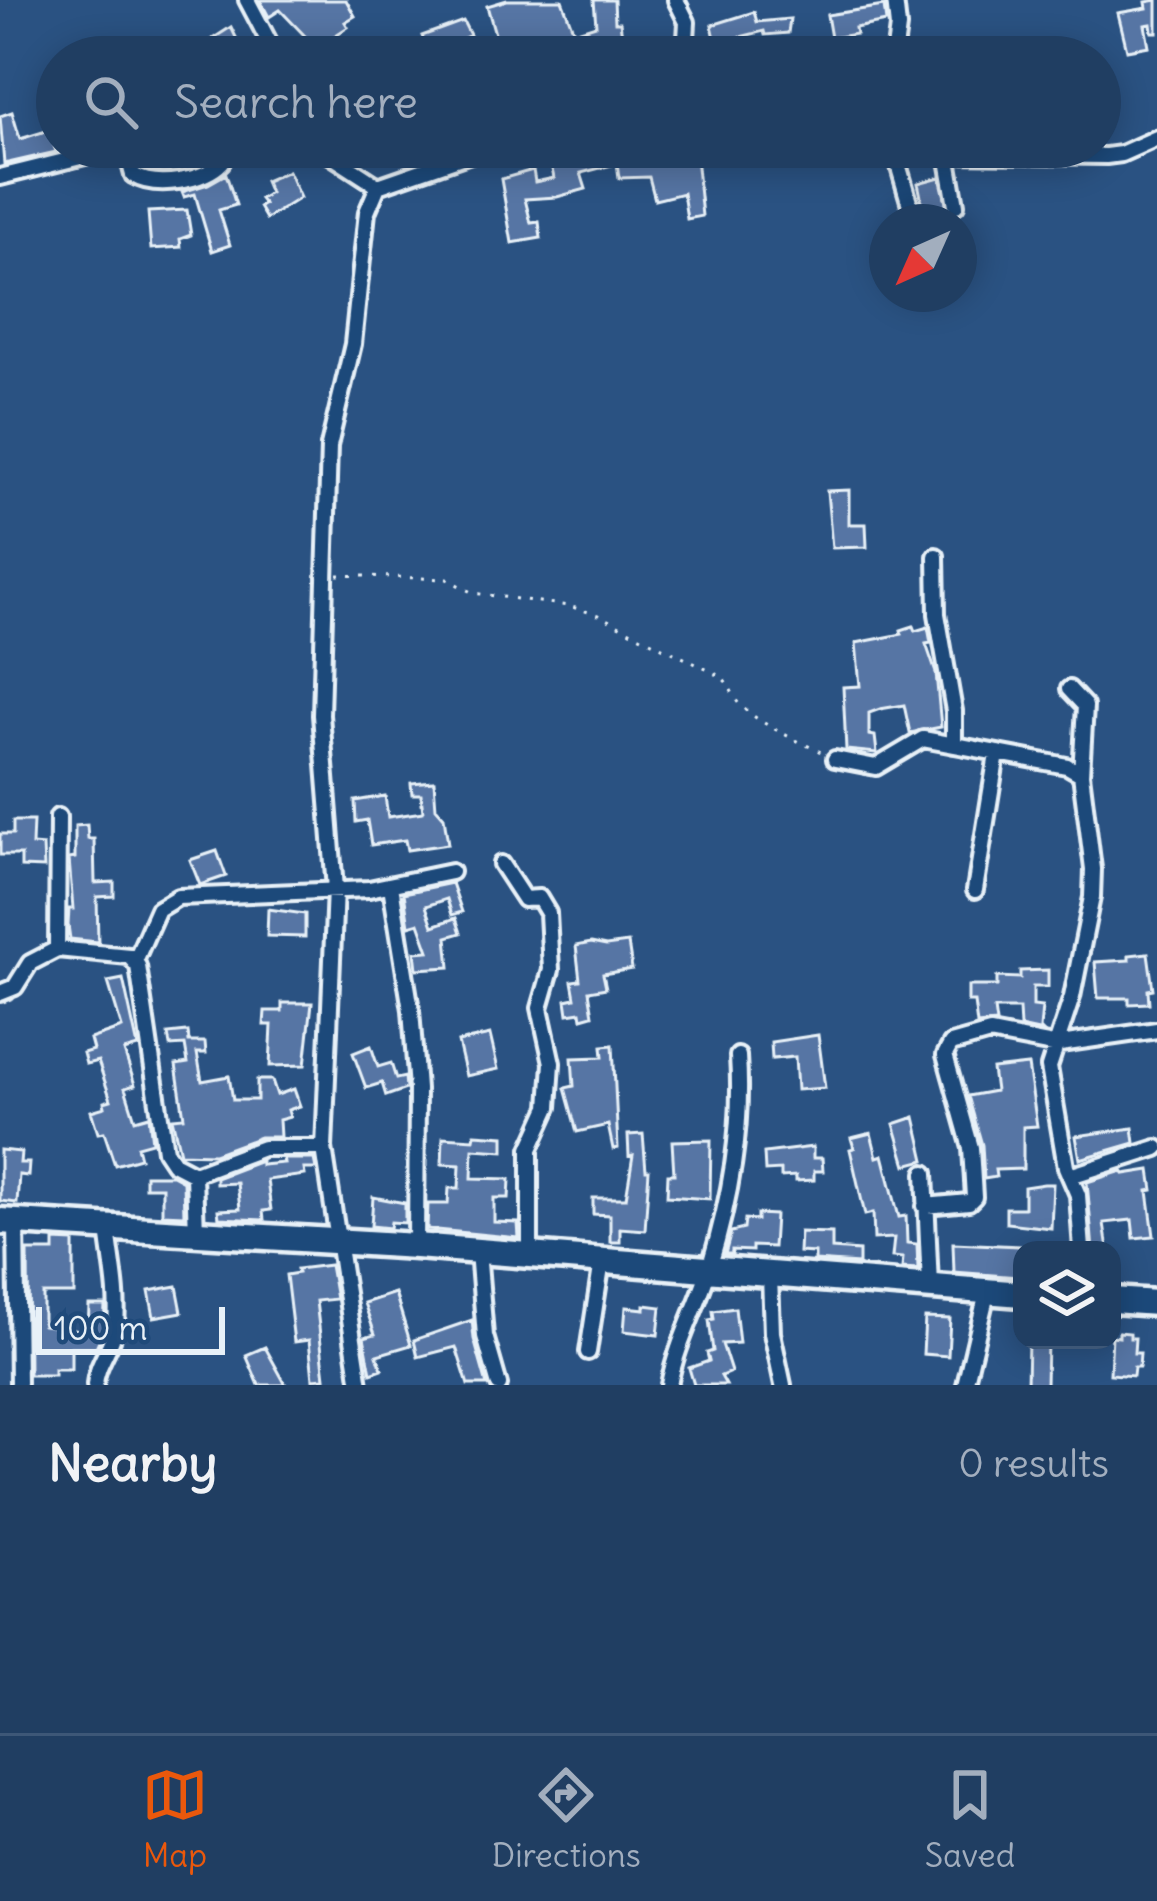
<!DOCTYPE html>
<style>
body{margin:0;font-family:Delius,sans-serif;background:#2d496b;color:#f1f3f6}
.controls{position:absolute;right:36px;bottom:36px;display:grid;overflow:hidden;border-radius:24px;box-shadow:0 6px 30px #0003}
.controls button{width:108px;height:108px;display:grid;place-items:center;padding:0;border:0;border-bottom:3px solid #3d5777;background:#203e62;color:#f1f3f6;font:60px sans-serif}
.compass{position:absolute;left:869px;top:204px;width:108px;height:108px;border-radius:50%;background:#203e62;box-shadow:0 6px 30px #0003;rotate:225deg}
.scale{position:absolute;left:36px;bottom:30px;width:189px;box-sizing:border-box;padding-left:12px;border:6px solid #e8f1f8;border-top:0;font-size:33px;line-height:42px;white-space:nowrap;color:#e8f1f8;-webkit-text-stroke:9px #1f4a7a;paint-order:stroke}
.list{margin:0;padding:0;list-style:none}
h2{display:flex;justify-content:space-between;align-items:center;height:156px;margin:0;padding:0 48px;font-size:51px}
h2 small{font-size:39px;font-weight:400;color:#a2aebe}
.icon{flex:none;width:66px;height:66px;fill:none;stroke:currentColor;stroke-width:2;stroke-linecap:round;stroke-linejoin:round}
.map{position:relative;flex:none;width:1157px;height:1385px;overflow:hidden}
.search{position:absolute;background:#203e62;box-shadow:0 6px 30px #0003;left:36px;right:36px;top:36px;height:132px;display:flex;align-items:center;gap:30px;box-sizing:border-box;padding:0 42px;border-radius:66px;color:#a2aebe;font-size:45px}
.sheet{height:348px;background:#203e62}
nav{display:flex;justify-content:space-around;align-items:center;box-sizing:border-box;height:168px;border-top:3px solid #3d5777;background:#203e62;font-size:33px;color:#a2aebe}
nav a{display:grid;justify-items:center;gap:6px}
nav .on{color:#ea580c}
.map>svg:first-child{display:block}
.building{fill:#5674a4;stroke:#e8f1f8;stroke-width:3}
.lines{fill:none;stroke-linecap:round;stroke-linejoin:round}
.minor-casing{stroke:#e8f1f8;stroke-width:22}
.trunk-casing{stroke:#e8f1f8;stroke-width:33}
.path{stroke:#e8f1f8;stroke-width:3;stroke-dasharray:3 9;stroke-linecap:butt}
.minor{stroke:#1f4a7a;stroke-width:14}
.trunk{stroke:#1f4a7a;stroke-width:24}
</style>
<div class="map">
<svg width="1157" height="1385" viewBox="0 0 1157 1385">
<rect width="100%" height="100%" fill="#2a5282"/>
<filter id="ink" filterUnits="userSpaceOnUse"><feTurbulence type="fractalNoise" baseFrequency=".00833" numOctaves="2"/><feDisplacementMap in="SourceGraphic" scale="24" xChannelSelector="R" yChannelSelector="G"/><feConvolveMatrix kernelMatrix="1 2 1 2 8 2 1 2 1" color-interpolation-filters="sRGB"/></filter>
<g filter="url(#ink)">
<path class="building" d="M260,0H346L355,16L345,22L348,27L314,49L317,57H304L294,46L305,36L280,10L269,17Z
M507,0H562L574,32L596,25L594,0H614L615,22H620L624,50L584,57H529L523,41L499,48L487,6Z
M1157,0V32H1152L1151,24L1145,25L1149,46L1127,50L1118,13L1147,8L1146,2Z
M884,6L886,22L855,28L856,34L831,38L827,15Z
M754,12L757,22L790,19L788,33L765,35L764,31L716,43L712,25Z
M463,21L470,35L458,41L460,44L430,56L422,36Z
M231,27L243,52L253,43L260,57H208L203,45Z
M12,112L20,139L49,130L56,152L4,164L0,116Z
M580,147H612L616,164L581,173L586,189L557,197L525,199L531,223L539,222L541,238L512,243L501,179L533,170L535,182L554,178L551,165L574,157Z
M681,147H695L702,216L687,219L683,193L655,200L649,177L619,178L616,155L652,151L654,163L674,161L683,159Z
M288,171L300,198L266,219L259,207L264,204L260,199L270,193L265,181Z
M226,174L236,205L219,210L230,245L212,251L195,194L184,197L182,192L208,184Z
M940,177L949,214L926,220L918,183Z
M187,210L191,235L180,239L181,247L151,249L148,212Z
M849,490V524H866L867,547L832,548L827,491Z
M913,626L915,631L928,627L931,643L926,644L936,673L941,727L910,733L904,705L880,709L869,713V735L875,736L877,753L846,750L843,687L860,686L856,643L902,634L901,630Z
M434,781L436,808L444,817L448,844L407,850L405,840L371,845L367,820L356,822L355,801L385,796L388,817L423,812L421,794H412L411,783Z
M13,821H33L32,845L43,846L44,868L21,867V855H0V834H13Z
M87,825L88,839H94L95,883L114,882V896L97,897L98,942L70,939L68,925L69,909H73L69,859L75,858V826Z
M217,851L226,876L200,885L190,860Z
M452,883L462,912L452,915L447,899L426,906L433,926L456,918L461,933L447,937L450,967L417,969L415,952L429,951L419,923L409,926L404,893Z
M268,909L305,914V937L267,936Z
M591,943L606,946L628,943L632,969L603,974L606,988L589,991L593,1015L582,1018L581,1012L568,1014L566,1000L575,998L572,981L580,980L576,946Z
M1148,953L1153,989L1148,990L1149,1003L1129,1004V998H1098L1095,962L1129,960V955Z
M1048,970V987H1033V1006L1042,1007L1040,1029L1043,1032L1020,1027L1019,1009H994L996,1023L977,1025L974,1002H968V986H997V977L1020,978V971Z
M123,979L138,1047L124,1051L135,1085L125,1088L135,1120L149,1116L152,1142L137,1146L140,1158L115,1165L104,1132L98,1133L91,1111L105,1107L104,1102L111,1100L98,1061L86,1064L83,1053L93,1050L90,1039L122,1028L108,982Z
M282,1003H312L305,1065L270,1066L272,1025H264L265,1011H282Z
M188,1032L189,1042H205L206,1053H197L202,1081L229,1076L233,1100H257V1080H272L277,1095L294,1089L300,1106L288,1110L290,1117L279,1120L280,1137H260L214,1154L180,1153L172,1118L184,1117L176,1065L188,1063L185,1045L170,1046L168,1034Z
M490,1035L498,1069L466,1076L458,1042Z
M818,1035L825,1088L797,1090L795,1057L772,1059L771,1042Z
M613,1045L618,1148L613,1149L608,1125L577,1132L565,1088L574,1086L572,1058L603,1057L602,1046Z
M371,1046L378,1067L391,1063L396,1079L405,1077L406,1089L386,1096L382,1083L366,1088L353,1053Z
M1028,1065L1037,1126L1023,1127V1169L995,1170L996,1177L984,1179L982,1145L968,1096L995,1091L992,1069Z
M915,1117L925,1160L906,1165L894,1124Z
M1133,1128L1135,1143L1080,1159L1076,1136Z
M871,1133L877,1157L883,1155L899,1217L906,1216L907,1243L917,1244L918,1269L902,1268L903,1258L892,1257L894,1238L874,1239L873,1213L865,1215L850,1149L854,1148L851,1138Z
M475,1134L504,1136V1151L473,1149L472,1178L510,1179L509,1198H494V1222L518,1223L519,1238L427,1229L428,1204H448L449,1188H459L460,1165L442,1164L443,1137L474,1139Z
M643,1134L646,1170H649L645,1230L620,1228V1242H610V1215L593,1214V1198H626L633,1155L629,1156L628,1135Z
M711,1140L710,1199L667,1196L668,1174H674L672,1141Z
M813,1147V1158H822L823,1171H814V1180L796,1181V1176L781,1177V1170L765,1171L764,1153Z
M0,1150L21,1152L20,1163H29L28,1176L19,1175L17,1203L0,1201Z
M283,1159H314L316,1169H304L305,1175L267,1180L271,1210L263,1211L264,1220L219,1218L218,1210L240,1209L237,1183L216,1184V1178L261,1161V1165L284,1163Z
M1150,1170L1153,1190L1148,1191L1154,1236L1134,1238L1132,1220L1104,1223L1108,1250H1093L1087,1182L1122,1171L1124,1174Z
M145,1175H172L183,1181L184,1215L162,1214V1187H145Z
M1044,1184H1053L1051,1228L1006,1223V1208H1024V1187Z
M373,1197L405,1203V1223L391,1222L390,1228L371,1226Z
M757,1214L775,1215L773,1247L752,1246V1251L732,1250V1254H725L731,1232L744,1229L745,1219L757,1220Z
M800,1232L832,1233V1249L859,1251V1264L815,1261V1253L799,1252Z
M54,1241L74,1242V1294H43V1325L88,1331L89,1305H105L104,1329L96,1347H71V1369H54V1375H29L28,1251H54Z
M953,1243L1020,1246L1019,1277L954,1272Z
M330,1265L336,1299L316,1301L325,1378L313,1379L309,1340L294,1342L286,1275L298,1273L297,1269Z
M177,1286L182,1312L154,1317L149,1291Z
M395,1293L411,1345L377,1355L382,1369L371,1373L364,1337L375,1334L364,1303Z
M645,1305L661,1307L658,1335L624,1331L626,1307L645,1309Z
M735,1308L739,1343L722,1344L731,1372L721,1376L726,1385H694L689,1368L709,1361L707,1353L713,1351L709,1320L714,1319L713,1311Z
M925,1318L950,1319L948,1356L923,1354Z
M472,1320L474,1339L487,1385H468L456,1347L418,1357L414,1340Z
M1119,1332L1130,1333V1338H1135L1134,1353H1140L1139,1367H1134L1133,1376L1110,1374L1112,1336L1119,1337Z
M1028,1340H1047L1046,1385H1027Z
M265,1347L286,1385H259L246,1355Z"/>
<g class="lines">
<g class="minor-casing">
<path id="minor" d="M247,0L277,57
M676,0L687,22L685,57
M894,57L898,27L895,0
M318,147L378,186
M893,147L915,222
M922,147L947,154L1106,156L1121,154L1157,138
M947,154L956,205
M0,177L117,148L127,153L133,175C156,189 204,181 222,162V147
M936,556L937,614L954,711V745
M1069,689L1085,706L1081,774
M835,759L876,767L923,739L1067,766L1081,774L1093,869L1092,897L1072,997L1049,1067L1066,1167L1078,1195L1082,1250
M58,817L57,949L129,956L138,966L165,1151L173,1163L194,1174L196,1234
M501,864L524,899L539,898L548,913L551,970L540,1008L552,1063L549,1107L530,1149V1255
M391,886L411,1010L417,1089L416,1246
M975,890L997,754
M135,961L158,909L178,897L369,889L451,872
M0,993L15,987L30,963L57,949
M925,1173L930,1286
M194,1174L263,1148H324
M1070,1176L1157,1148
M925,1206L969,1202L974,1197L971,1148L945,1055L951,1044L990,1033L1053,1045L1157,1030
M16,1221L18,1383
M478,1251L485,1336L499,1385
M770,1276L772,1333L783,1385
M588,1352L602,1261
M95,1385C96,1363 114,1346 116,1323C119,1293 111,1258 108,1228
M360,1385L324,1148L335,889L321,715L329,446L353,344L367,212L378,186L476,152L538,157L569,147
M669,1385C676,1345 697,1308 709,1269C730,1199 743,1129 738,1056
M965,1385L987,1293"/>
</g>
<g class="trunk-casing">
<path id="trunk" d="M0,1221L416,1246L1022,1294
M1112,1300L1157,1303"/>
</g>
<path class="path" d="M338,575L447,579L473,593L569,606L598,615L720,676C733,686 732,699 743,708C764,726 798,741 823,753"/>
<use href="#minor" class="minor"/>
<use href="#trunk" class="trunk"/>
</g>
</g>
</svg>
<div class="controls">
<button><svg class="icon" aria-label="layers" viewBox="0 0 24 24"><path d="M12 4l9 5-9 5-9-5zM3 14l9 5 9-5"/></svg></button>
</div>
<svg class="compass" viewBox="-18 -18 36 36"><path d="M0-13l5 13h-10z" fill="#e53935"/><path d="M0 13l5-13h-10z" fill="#a2aebe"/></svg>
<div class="scale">100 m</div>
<div class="search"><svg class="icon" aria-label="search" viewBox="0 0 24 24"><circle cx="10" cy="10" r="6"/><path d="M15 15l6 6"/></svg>Search here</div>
</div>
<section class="sheet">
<h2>Nearby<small>0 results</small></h2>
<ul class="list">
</ul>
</section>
<nav>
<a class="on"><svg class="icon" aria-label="map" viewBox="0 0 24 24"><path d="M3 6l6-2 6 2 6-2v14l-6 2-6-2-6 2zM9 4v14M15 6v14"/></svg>Map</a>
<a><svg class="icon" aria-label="directions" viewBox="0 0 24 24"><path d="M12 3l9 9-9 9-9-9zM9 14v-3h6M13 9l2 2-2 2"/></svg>Directions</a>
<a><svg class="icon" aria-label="saved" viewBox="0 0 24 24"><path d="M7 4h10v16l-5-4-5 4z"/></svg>Saved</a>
</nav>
